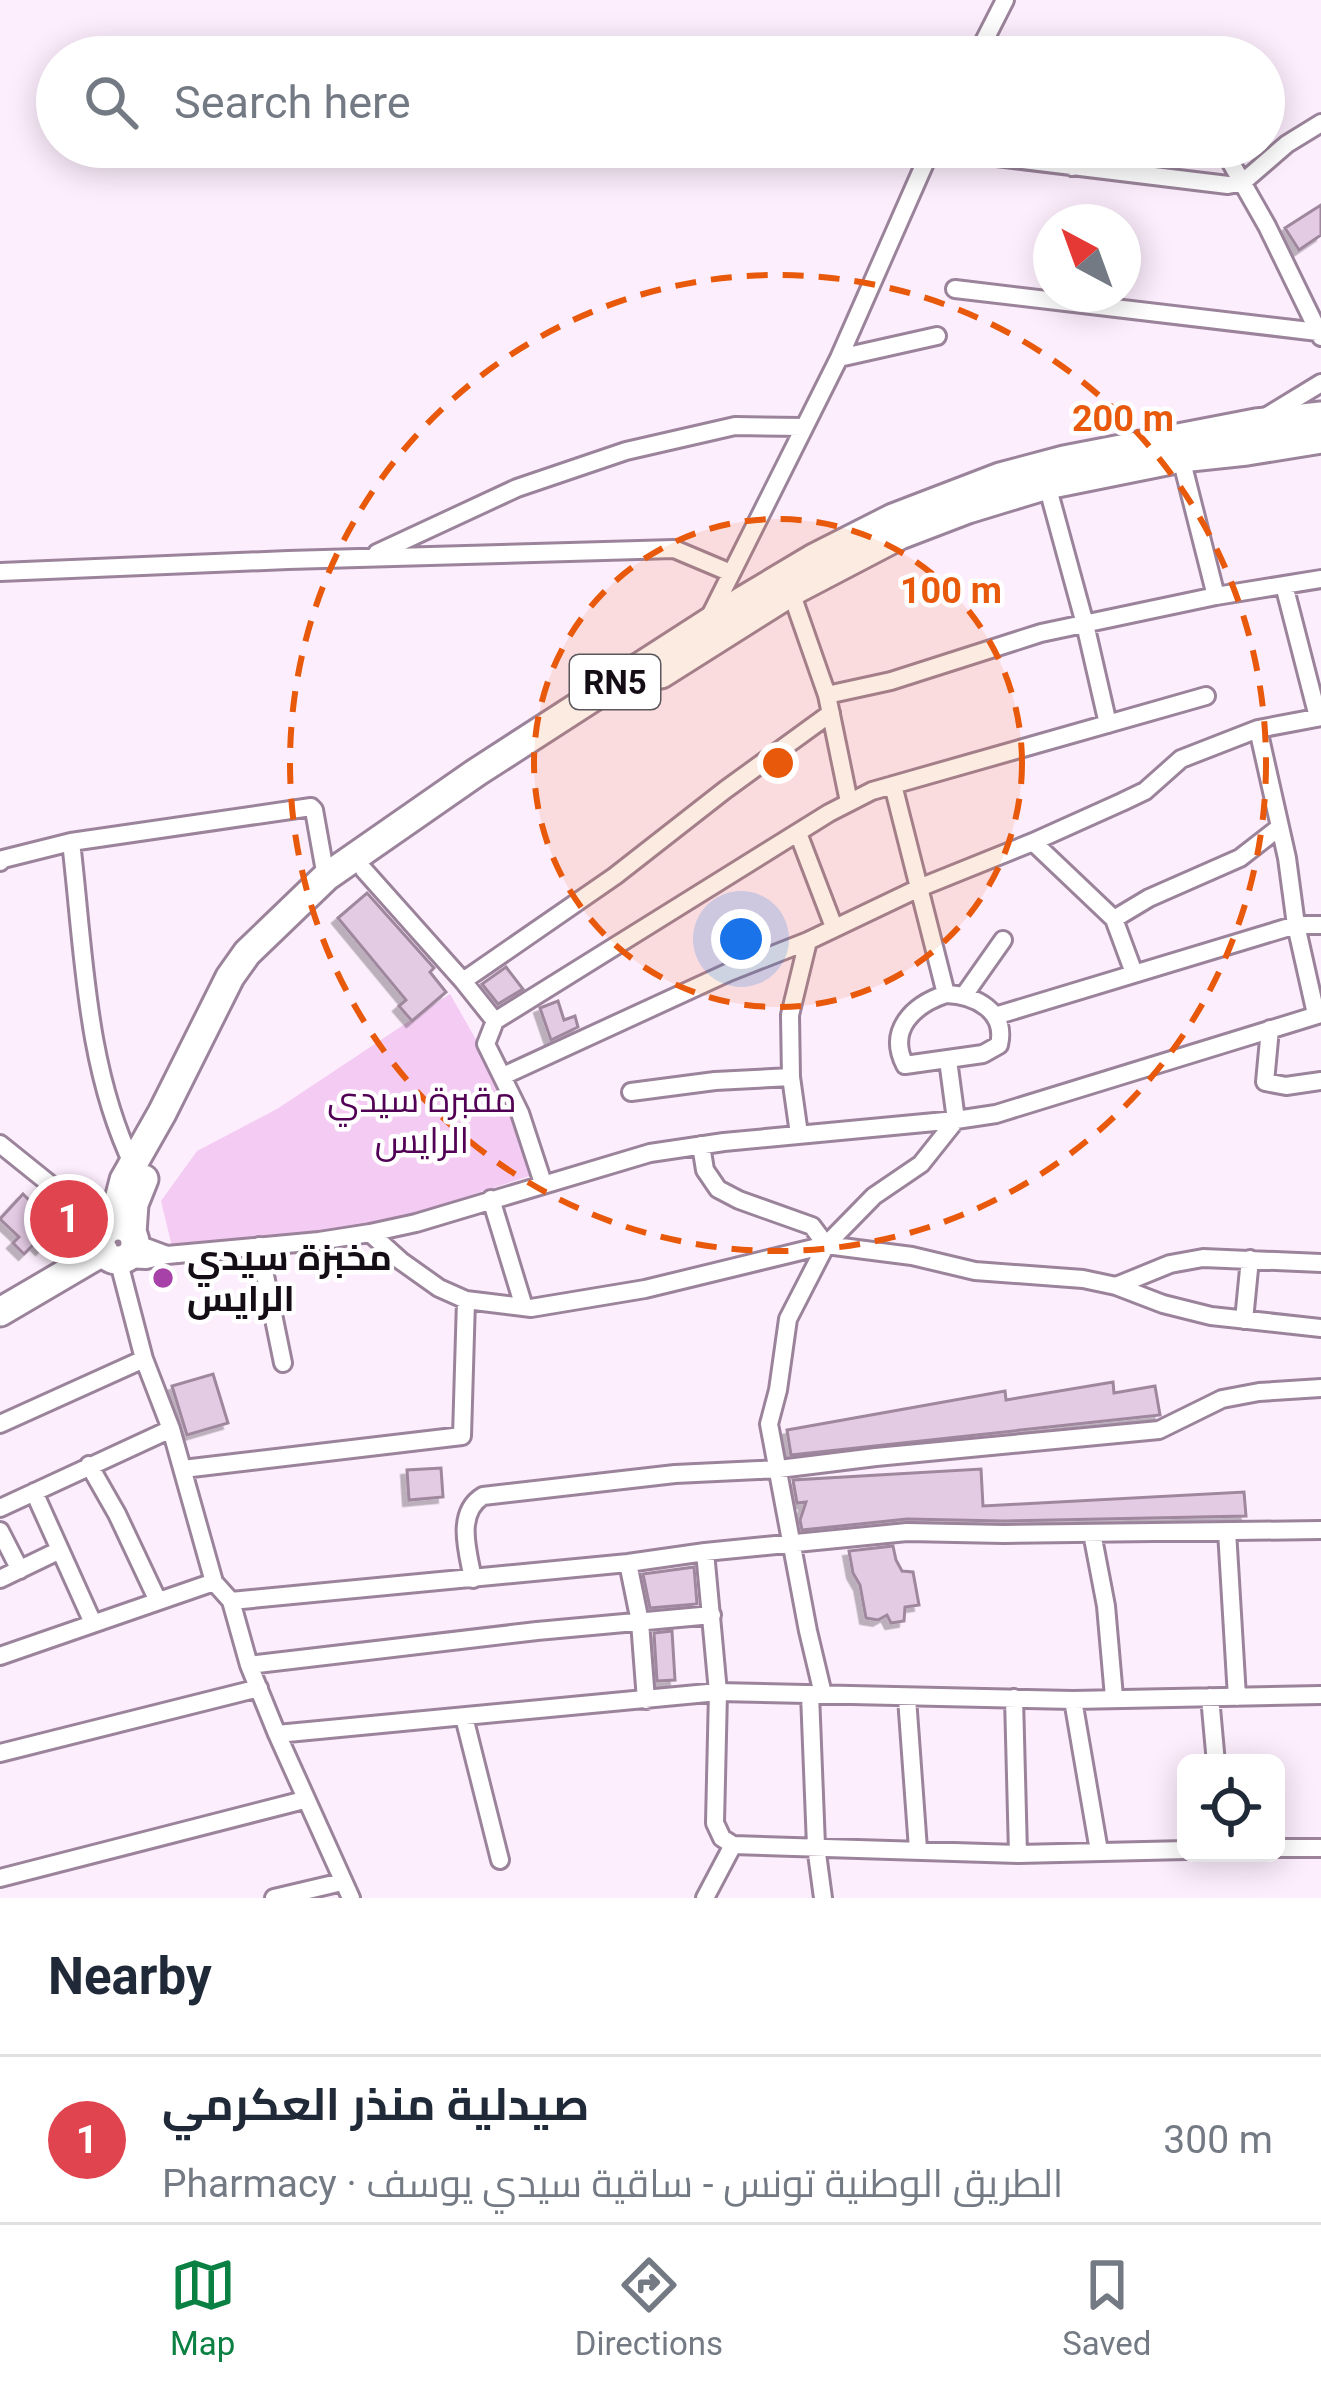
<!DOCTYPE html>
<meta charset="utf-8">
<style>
body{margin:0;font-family:Roboto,Cairo,sans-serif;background:#f2f2f3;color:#1f2937}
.controls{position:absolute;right:36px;bottom:36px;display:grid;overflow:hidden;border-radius:18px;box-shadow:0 6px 30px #0003}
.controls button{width:108px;height:108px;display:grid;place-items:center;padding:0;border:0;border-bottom:3px solid #e0e1e3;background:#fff;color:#1f2937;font:60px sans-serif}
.compass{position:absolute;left:1033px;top:204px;width:108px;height:108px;border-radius:50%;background:#fff;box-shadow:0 6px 30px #0003;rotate:319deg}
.you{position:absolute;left:741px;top:939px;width:42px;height:42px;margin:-30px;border:9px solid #fff;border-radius:50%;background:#1a73e8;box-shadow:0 0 0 18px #1a73e833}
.badge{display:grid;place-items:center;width:78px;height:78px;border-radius:50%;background:#0b8043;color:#fff;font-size:39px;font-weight:700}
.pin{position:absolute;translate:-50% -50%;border:6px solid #fff;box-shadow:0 3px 12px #0006}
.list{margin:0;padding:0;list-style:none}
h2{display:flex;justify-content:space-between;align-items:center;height:156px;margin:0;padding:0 48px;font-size:51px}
h2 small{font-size:39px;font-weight:400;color:#747a83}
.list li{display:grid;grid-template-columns:78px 1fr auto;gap:36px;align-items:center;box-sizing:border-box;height:168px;padding:0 48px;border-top:3px solid #e0e1e3}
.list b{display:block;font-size:45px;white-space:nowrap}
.list p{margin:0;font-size:39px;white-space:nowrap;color:#747a83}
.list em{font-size:39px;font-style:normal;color:#747a83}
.icon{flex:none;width:66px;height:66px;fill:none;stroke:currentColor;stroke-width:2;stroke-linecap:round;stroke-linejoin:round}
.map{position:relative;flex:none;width:1321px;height:1898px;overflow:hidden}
.search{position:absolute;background:#fff;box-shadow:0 6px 30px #0003;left:36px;right:36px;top:36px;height:132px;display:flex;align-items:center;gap:30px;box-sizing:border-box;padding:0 42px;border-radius:66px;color:#747a83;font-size:45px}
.sheet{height:324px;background:#fff}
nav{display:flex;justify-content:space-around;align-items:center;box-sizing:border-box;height:168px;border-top:3px solid #e0e1e3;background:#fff;font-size:33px;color:#747a83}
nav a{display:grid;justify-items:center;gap:6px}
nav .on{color:#0b8043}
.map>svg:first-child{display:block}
.green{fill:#f4cbf3}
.building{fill:#e4cbe4;stroke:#9f889e;stroke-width:3;filter:url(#shadow)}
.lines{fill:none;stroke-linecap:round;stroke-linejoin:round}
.minor-casing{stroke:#9b849b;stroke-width:22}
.primary-casing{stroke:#9b849b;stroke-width:33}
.minor{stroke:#fff;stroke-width:16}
.primary{stroke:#fff;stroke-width:27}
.ring{fill:none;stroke:#e8590c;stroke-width:6;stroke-dasharray:21 15}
.poi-dot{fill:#a642a8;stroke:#fff;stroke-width:4.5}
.labels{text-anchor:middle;stroke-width:9;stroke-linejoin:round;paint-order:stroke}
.shield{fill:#fff;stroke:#5b565b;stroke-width:3}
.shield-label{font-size:33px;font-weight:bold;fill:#150d15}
.park-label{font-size:36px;fill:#520055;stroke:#fff}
.poi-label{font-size:36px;font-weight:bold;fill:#150d15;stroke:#fff;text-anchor:start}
.centre{fill:#e8590c;stroke:#fff;stroke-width:6}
.ring-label{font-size:36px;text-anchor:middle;font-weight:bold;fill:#e8590c;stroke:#fff;stroke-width:9;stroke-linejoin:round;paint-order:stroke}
</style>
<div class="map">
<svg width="1321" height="1898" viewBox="0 0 1321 1898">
<defs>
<filter id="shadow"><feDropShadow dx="-5.5" dy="5.5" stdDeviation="0" flood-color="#0004"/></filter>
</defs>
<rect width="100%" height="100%" fill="#fdeefd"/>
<path class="green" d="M450,994L517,1111L536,1174L366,1229L173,1251L161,1201L197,1151L277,1109Z"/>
<path class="building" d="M1321,205V235L1299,250L1285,228Z
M367,893L434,968L430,972L446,992L412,1021L399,1006L406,1000L338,918Z
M506,967L523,989L498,1004L482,984Z
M558,1001L564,1020L575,1016L578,1027L551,1040L540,1008Z
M23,1194L40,1211L50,1200L70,1220L41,1249L35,1243L24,1254L13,1243L19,1237L0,1219Z
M213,1374L228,1423L187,1435L172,1386Z
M1113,1382L1114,1393L1155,1386L1160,1415L791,1455L787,1430L1005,1391L1006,1400Z
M441,1468L443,1497L409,1500L407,1470Z
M981,1469L983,1506L1244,1492L1246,1516L1004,1521L907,1519L802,1530L800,1520L806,1502L797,1503L793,1480Z
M893,1546L896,1560L902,1571L913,1572L919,1605L905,1607L904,1621L891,1623L887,1615L878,1620L866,1618L860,1585L853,1573L849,1551Z
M694,1567L697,1604L650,1608L643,1574Z
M672,1631L675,1680L657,1681L654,1633Z"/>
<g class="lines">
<g class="minor-casing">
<path id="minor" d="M976,57L1005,0
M1222,147L1267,226L1321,337
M931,149L1228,185L1243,182L1287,144L1321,123
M1072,167L1075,147
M955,289L1318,332
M839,358L937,336
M1267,416L1321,383
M1181,458L1216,596
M1047,485L1085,624L1108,724
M377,553L517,488L626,451L735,426L803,427
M0,572L288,560L674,549L731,573
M1284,585L1318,717
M791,592L827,695L849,802
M709,618L839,358L932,147
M827,695L891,681L1041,633L1216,596L1321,579
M1258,729L1287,858L1296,925L1316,1014
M893,785L946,994
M798,833L834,927
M71,842C84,950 85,1065 133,1165
M1033,842L1114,919L1134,973
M0,862L3,859L71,842L311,807L314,810L326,877
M364,870L463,981L495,1021
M1114,919L1149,898L1240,858L1280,827
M463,981L615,876L725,790L831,713
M946,994C975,995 1007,1011 999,1045L983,1054L905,1065C887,1030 913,1005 946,994Z
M965,994L1003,940
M995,1016L1296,925H1321
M1270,1029L1265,1082L1286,1086L1321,1081
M503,1076L729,972L808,941L919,888L1033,842L1122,802L1145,791L1181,759L1258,729L1321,717
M631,1092L715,1081L791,1077
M799,1134L791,1077L790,1015L808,941
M0,1144L107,1230
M701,1145L705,1170L718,1189L739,1200L812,1226L826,1245
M543,1183L520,1113L486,1044L495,1021L829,813L872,791L1206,696
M491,1199L524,1307
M370,1233L401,1261L439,1288L466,1300L531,1308L645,1289L826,1245L912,1256L975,1271L1083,1279L1116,1286L1163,1304L1211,1316L1321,1328
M259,1246L283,1363
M167,1255L319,1241L370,1233L416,1223L650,1153L724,1142L956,1120L996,1114L1321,1014
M118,1259L144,1359L171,1429L214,1582L231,1601L249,1665L277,1734L351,1898
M123,1259L146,1260L167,1255L135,1243
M1116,1286L1170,1264L1203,1258L1321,1263
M1244,1320L1250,1259
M0,1424L144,1359
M89,1465L117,1514L158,1601
M183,1469L462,1436L466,1300
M34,1492L93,1623
M0,1508L171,1429
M0,1531L20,1570
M1227,1531L1237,1697
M1092,1533L1106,1606L1114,1697
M705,1552L718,1692L715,1823L722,1838L733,1845L1018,1854L1186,1850
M628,1563L640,1622L646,1700
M0,1579L60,1550
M473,1579C468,1552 455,1513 483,1496L675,1474L779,1469L876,1457L1159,1430L1222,1399L1259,1392L1321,1388
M231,1601L628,1563L705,1552L907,1532L1004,1534L1321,1530
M0,1656L214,1582
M249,1665L537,1631L712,1615
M810,1694L816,1846L823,1898
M823,1694L808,1631L769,1424L778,1390L788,1319L826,1245L874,1196L921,1164L956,1120L948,1060
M1210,1697L1216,1763
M907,1698L918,1849
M1014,1698L1018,1854
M1073,1700L1099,1851
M464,1717L500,1860
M277,1734L718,1692L1073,1700L1321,1695
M0,1753L259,1688
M1276,1848H1321
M0,1878L304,1800
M274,1898L342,1882
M705,1898L733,1845"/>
</g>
<g class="primary-casing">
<path id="primary" d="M661,674L791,592L900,535L968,509L1047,485L1181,458L1247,451L1321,439
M101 1243a17 17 0 1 1 34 0a17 17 0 1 1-34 0Z
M112,1227L124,1180L162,1113L230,977L247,953L326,877L477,772L742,601L814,558L893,518L1000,477L1064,460L1256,423L1321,416
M132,1233L134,1204L144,1179
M0,1312L104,1251"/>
</g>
<use href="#minor" class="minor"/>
<use href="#primary" class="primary"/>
</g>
<circle cx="778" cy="763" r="244" fill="#e8590c" fill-opacity=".12"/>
<g class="ring">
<circle cx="778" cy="763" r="244"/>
<circle cx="778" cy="763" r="488"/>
</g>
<circle class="poi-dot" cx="163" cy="1278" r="12"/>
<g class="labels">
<rect class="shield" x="570" y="655" width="90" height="54" rx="9"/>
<g class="shield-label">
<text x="615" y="694">RN5</text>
</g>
<g class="park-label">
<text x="422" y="1112">مقبرة سيدي<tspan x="422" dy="41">الرايس</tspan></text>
</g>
<g class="poi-label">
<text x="187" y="1270">مخبزة سيدي<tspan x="187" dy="41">الرايس</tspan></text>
</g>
</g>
<circle cx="778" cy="763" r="18" class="centre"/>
<g class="ring-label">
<text x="1123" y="431">200 m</text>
<text x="951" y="603">100 m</text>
</g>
</svg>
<div class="controls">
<button><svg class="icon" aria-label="locate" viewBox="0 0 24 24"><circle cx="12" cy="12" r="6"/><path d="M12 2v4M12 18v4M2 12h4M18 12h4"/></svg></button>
</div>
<svg class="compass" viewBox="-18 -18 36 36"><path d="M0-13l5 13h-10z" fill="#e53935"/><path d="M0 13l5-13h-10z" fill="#747a83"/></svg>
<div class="you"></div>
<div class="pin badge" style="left:69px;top:1219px;background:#e0444e">1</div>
<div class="search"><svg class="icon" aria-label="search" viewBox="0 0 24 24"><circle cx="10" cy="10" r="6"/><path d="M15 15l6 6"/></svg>Search here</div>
</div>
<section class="sheet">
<h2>Nearby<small></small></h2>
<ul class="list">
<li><span class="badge" style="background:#e0444e">1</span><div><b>صيدلية منذر العكرمي</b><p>Pharmacy · الطريق الوطنية تونس - ساقية سيدي يوسف</p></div><em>300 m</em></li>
</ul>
</section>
<nav>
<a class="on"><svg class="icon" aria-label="map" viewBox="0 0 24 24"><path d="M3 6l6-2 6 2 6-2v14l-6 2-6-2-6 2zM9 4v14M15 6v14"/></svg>Map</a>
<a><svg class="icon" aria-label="directions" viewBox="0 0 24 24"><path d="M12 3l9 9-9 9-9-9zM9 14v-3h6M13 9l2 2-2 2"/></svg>Directions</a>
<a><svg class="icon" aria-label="saved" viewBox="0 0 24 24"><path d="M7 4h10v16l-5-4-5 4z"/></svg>Saved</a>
</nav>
